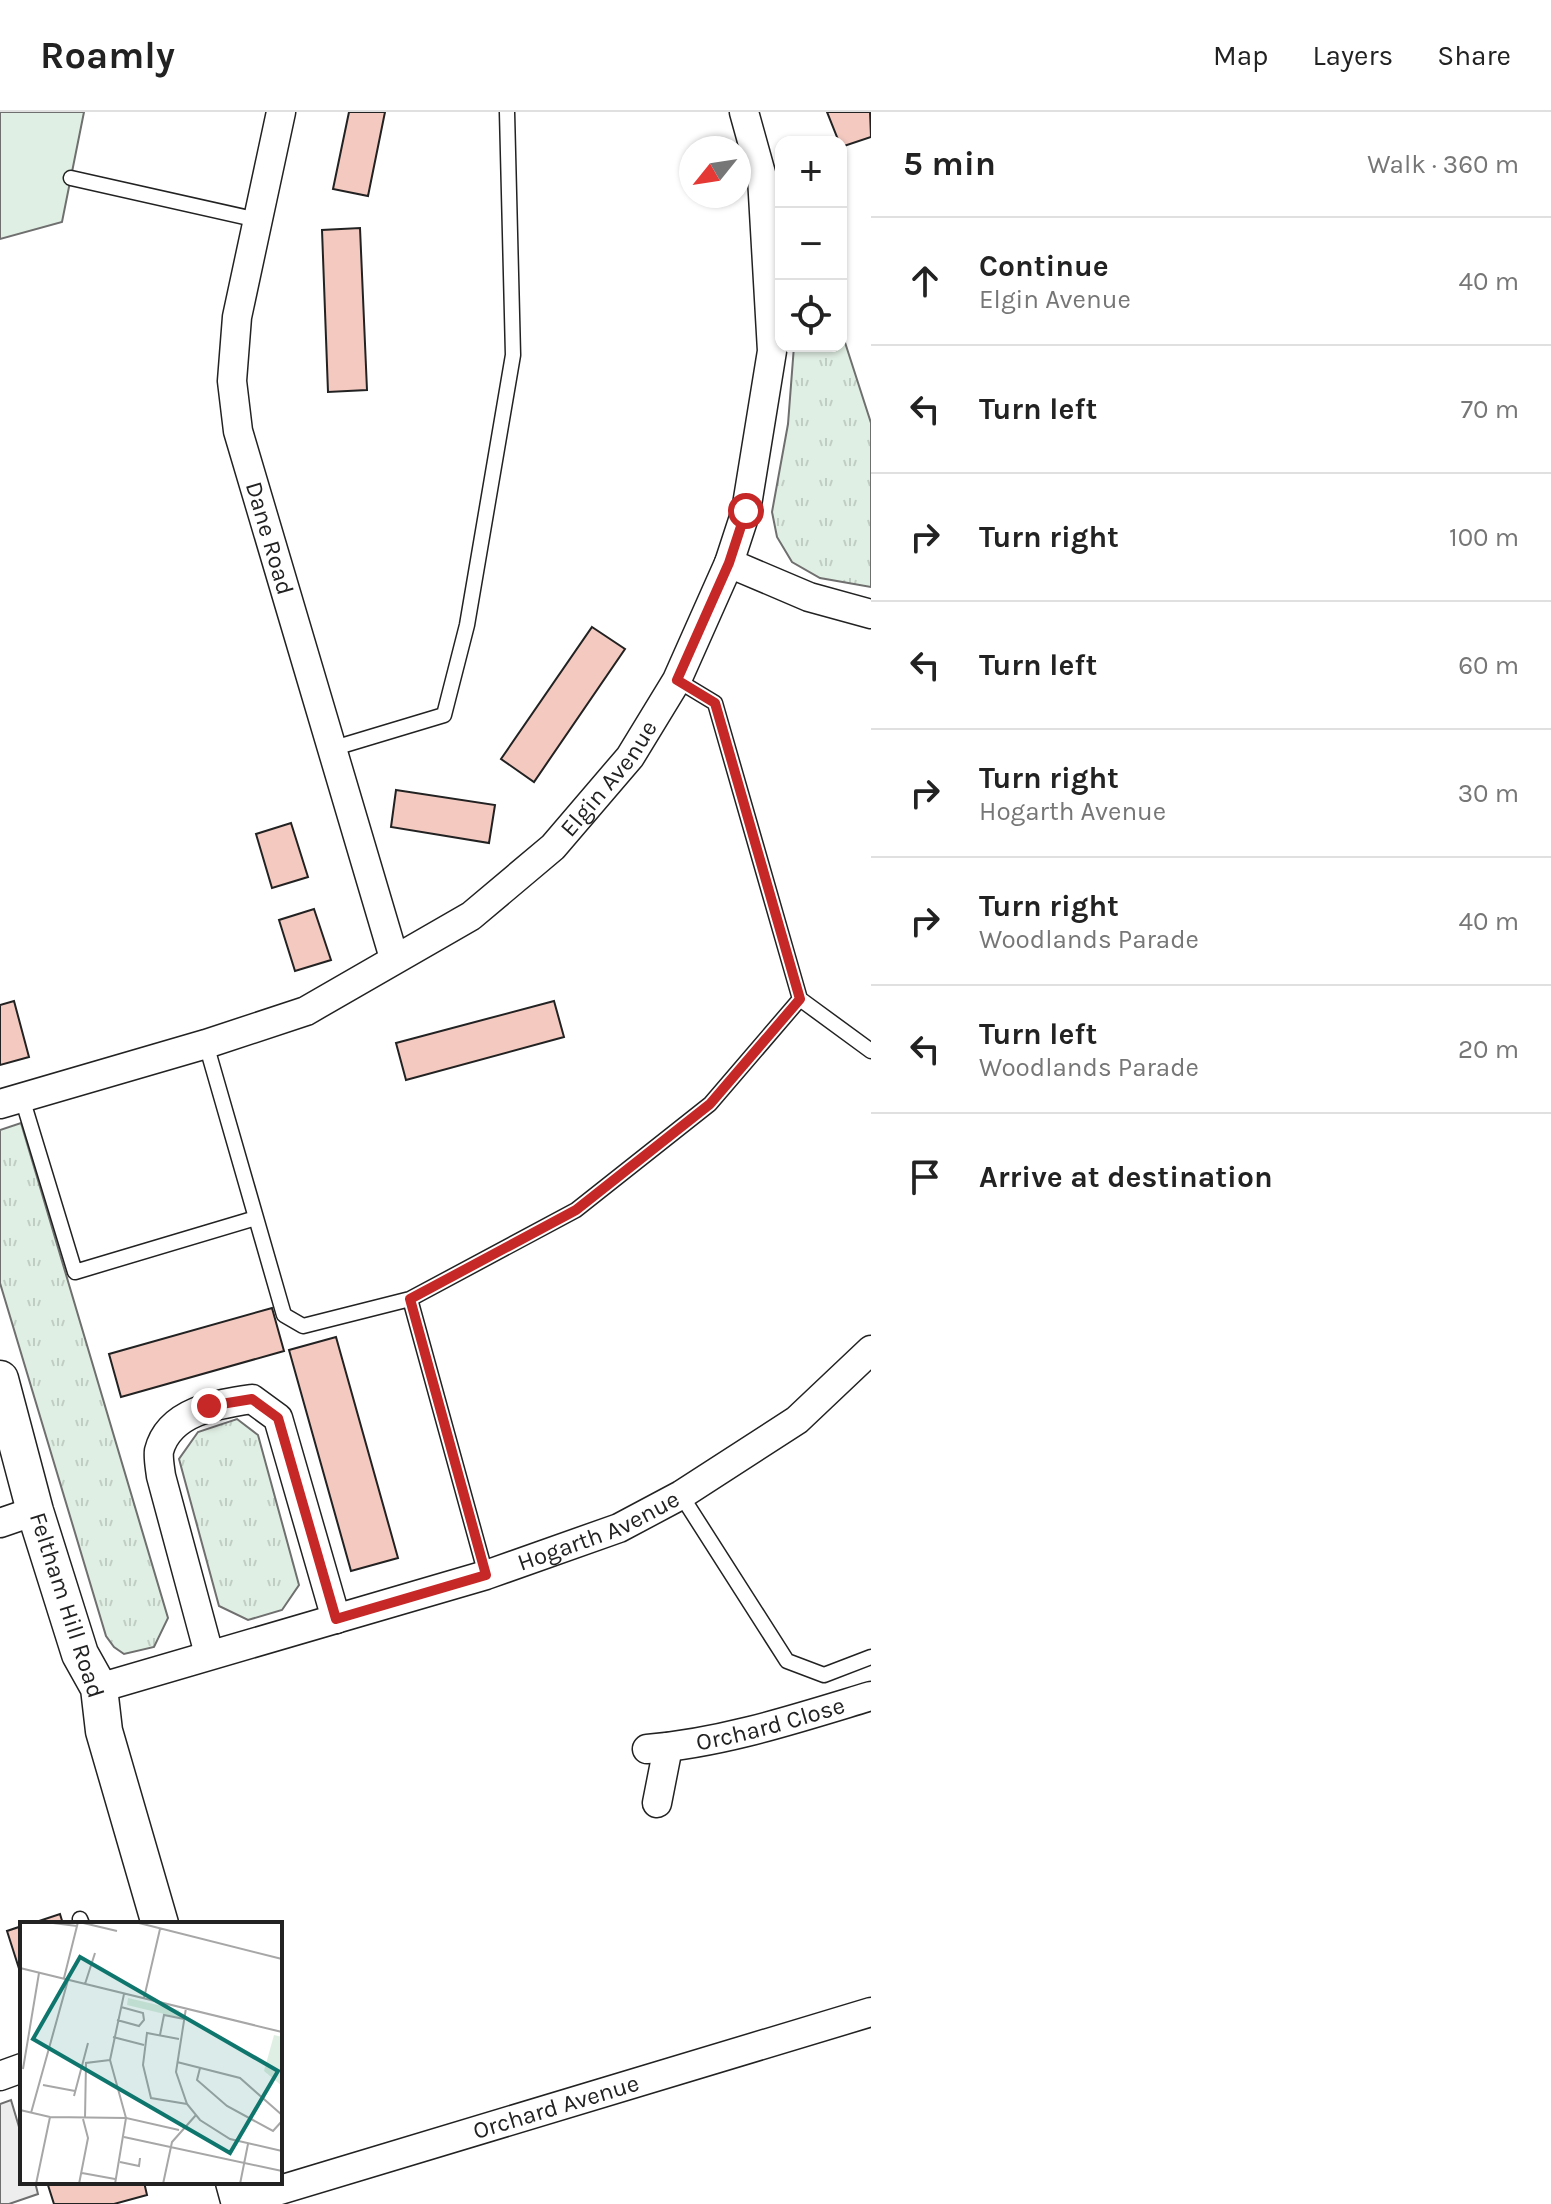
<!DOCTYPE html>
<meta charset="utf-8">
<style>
body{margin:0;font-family:Karla,sans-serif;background:#f2f2f2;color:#222}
.controls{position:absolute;right:24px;top:24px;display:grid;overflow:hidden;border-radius:16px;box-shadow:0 2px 6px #0004}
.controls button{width:72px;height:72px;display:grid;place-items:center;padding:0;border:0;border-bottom:2px solid #e0e0e0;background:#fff;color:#222;font:40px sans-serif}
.compass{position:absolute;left:679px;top:24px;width:72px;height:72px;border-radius:50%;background:#fff;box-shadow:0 2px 6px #0004;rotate:240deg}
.stop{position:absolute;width:24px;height:24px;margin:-18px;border:6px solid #c62828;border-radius:50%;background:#fff}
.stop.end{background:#c62828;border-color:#fff;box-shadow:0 2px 8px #0008}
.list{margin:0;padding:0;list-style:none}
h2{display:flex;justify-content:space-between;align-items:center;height:104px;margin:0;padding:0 32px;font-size:34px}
h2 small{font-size:26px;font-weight:400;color:#767676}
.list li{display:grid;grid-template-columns:52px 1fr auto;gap:24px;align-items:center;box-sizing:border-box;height:128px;padding:0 32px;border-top:2px solid #e0e0e0}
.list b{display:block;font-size:30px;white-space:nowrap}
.list p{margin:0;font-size:26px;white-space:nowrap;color:#767676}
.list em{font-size:26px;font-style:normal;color:#767676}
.icon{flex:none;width:44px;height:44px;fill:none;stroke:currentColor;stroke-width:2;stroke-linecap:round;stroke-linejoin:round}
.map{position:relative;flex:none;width:871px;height:2092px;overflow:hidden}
header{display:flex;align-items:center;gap:48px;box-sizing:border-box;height:112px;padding:0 40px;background:#fff;border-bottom:2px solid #e0e0e0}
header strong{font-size:38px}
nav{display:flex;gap:44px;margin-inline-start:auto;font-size:28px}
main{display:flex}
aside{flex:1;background:#fff}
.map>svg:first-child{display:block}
.grass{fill:url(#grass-tufts);stroke:#6f6f6f;stroke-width:2}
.green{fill:#e0efe3;stroke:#6f6f6f;stroke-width:2}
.parking{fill:#ededed;stroke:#6f6f6f;stroke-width:2}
.building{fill:#f3c9c0;stroke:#222;stroke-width:2}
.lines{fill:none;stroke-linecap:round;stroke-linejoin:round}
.service-casing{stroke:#222;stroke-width:17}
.minor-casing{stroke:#222;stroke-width:31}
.tertiary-casing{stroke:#222;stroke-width:39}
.service{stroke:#fff;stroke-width:14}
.minor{stroke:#fff;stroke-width:28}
.tertiary{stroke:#fff;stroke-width:36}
.route{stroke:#c62828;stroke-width:10}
.labels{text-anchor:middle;stroke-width:6;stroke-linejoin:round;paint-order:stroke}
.street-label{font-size:24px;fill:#222;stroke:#fff}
.inset-road{fill:none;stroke:#a7a7a7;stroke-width:2}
.view{fill:#0f766e;fill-opacity:0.15;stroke:#0f766e;stroke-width:4}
.inset-edge{fill:none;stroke:#222;stroke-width:4}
</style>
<header>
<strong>Roamly</strong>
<nav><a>Map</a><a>Layers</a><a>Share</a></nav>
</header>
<main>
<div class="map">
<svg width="871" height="2092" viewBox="0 0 871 2092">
<defs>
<pattern id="grass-tufts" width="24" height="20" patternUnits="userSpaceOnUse" patternTransform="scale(2)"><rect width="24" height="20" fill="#e0efe3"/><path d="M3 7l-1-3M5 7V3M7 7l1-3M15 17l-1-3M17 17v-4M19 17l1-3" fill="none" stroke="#c0cdc2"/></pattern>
</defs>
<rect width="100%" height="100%" fill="#fff"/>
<path class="grass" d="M841,218L871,311V475L820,466L792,450L777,425L772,400L788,312L794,234H841Z
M21,1011L168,1506L154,1535L124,1542L114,1535L106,1524L0,1171V1018Z
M237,1307L258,1323L299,1473L282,1498L248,1508L219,1494L179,1347L198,1320Z"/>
<path class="green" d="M0,0H84L62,110L0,127Z"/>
<path class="parking" d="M11,1988L22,2025V2070H35L38,2082L9,2092H0V1992Z"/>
<path class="building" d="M349,0H385L368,84L333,77Z
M827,0H870L871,25L841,35Z
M360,116L367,278L328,280L322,118Z
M592,515L625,537L534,670L501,647Z
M396,678L495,693L489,731L391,715Z
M291,711L308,765L272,776L256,722Z
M314,797L331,848L295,859L279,808Z
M14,889L29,945L0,953V893Z
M554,889L564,925L406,968L396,931Z
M272,1196L284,1239L121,1285L109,1242Z
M336,1225L398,1446L351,1459L289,1238Z
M60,1802L63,1812H30Z
M22,1814V1866L7,1819Z
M47,2070H144L147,2083L114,2092H54Z"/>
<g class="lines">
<g class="service-casing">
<path id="service" d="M71,66L258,108
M331,637L444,603L467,513L513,243L507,0
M800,887L871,939
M206,932L284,1203L303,1214L410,1187L576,1098L710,992L800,887L715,591L677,568
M22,986L75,1160L256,1106
M410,1187L486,1463
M681,1383L787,1549L824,1563L871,1545
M80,1807L82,1812"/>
</g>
<g class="minor-casing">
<g id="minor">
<path id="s1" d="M281,0L237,205L232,269L238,319L394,846"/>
<path d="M729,451L809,485L871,502"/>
<path id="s2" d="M0,992L206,932L306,899L471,804L553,735L630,645L677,568L729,451L746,399L772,239L762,65L744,0"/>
<path d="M0,1411L35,1399"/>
<path d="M209,1542L161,1364C160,1356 158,1346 159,1339C169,1299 218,1292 252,1287L278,1306L336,1507"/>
<path id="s3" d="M99,1576L486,1463L619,1416L681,1383L797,1308L871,1238"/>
<path id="s4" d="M647,1637C723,1631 798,1606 871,1584"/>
<path d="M657,1691L668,1635"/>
<path d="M0,1964L22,1956"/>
<path id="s5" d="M240,2090L871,1900"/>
</g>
</g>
<g class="tertiary-casing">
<path id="tertiary" d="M0,1267L35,1399L80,1542L99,1576L104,1619L160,1812
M234,2070L240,2092"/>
</g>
<use href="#service" class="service"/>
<use href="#minor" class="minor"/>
<use href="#tertiary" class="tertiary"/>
</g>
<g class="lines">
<path class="route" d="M209,1294L252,1287L278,1306L336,1507L486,1463L410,1187L576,1098L710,992L800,887L715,591L677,568L729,451L746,399"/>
</g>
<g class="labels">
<g class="street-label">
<text dy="8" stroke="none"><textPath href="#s1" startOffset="436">Dane Road</textPath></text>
<text dy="8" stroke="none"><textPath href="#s2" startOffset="706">Elgin Avenue</textPath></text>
<text dy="8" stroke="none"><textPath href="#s3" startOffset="524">Hogarth Avenue</textPath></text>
<text transform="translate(67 1493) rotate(72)" y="8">Feltham Hill Road</text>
<text dy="8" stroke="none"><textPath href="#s4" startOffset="126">Orchard Close</textPath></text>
<text dy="8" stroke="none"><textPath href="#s5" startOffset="330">Orchard Avenue</textPath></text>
</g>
</g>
<g transform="translate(20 1810)">
<rect width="262" height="262" fill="#fff"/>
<path d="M108,76L159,88L161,96L107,83Z" fill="#e0efe3"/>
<path d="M254,113L262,115V164L244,149Z" fill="#e0efe3"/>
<path class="inset-road" d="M59,0L97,9M115,0L262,37M33,1L57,4M0,46L262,110M44,56L58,0M65,62L75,31M104,72L90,138L106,196L159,208M124,76L140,7M166,86L156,150L167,182L180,198L210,217L262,229M97,98L119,104L124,98L123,91L101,85M140,113L144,93L164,97M93,115L124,123M159,117L127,111L123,143L131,176L167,182M157,140L220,156L262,193M180,146L177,158L207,184L253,209L262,199M3,147L19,51M23,163L55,169M54,174L68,121M0,188L30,195L106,196L95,262M11,191L48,58M65,196L66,141L90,138M104,215L262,249M100,240L119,244L120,236M62,251L95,257M16,262L30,195M59,262L68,216L63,197M143,262L152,220L176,193M220,262L228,222"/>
<path class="view" d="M60,35L258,149L210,231L13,117Z"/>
<rect width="262" height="262" class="inset-edge"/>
</g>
</svg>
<div class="controls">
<button>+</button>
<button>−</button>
<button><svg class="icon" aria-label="locate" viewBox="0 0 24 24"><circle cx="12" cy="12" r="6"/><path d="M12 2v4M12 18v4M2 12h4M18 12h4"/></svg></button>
</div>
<svg class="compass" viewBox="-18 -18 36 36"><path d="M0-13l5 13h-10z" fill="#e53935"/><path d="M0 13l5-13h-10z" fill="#767676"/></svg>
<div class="stop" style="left:746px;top:399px"></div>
<div class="stop end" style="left:209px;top:1294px"></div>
</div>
<aside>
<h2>5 min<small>Walk · 360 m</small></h2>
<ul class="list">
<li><svg class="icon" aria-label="ahead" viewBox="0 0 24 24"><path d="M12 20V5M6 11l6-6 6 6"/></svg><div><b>Continue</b><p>Elgin Avenue</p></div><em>40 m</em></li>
<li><svg class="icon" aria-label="left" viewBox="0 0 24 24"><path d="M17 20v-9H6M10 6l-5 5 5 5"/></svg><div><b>Turn left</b></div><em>70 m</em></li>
<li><svg class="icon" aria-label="right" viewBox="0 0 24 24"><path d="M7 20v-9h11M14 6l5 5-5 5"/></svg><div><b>Turn right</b></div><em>100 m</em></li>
<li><svg class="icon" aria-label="left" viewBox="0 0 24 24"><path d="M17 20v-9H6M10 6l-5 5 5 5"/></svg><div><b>Turn left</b></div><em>60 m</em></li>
<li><svg class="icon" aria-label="right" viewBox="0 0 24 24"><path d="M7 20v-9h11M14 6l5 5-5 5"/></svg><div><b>Turn right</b><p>Hogarth Avenue</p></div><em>30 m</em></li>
<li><svg class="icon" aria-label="right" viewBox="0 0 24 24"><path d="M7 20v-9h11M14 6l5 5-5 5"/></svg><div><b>Turn right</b><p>Woodlands Parade</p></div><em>40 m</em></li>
<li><svg class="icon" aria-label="left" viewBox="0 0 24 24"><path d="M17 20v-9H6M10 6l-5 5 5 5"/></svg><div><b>Turn left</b><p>Woodlands Parade</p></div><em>20 m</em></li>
<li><svg class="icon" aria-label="arrive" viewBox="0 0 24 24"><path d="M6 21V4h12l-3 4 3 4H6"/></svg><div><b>Arrive at destination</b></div></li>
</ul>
</aside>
</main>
